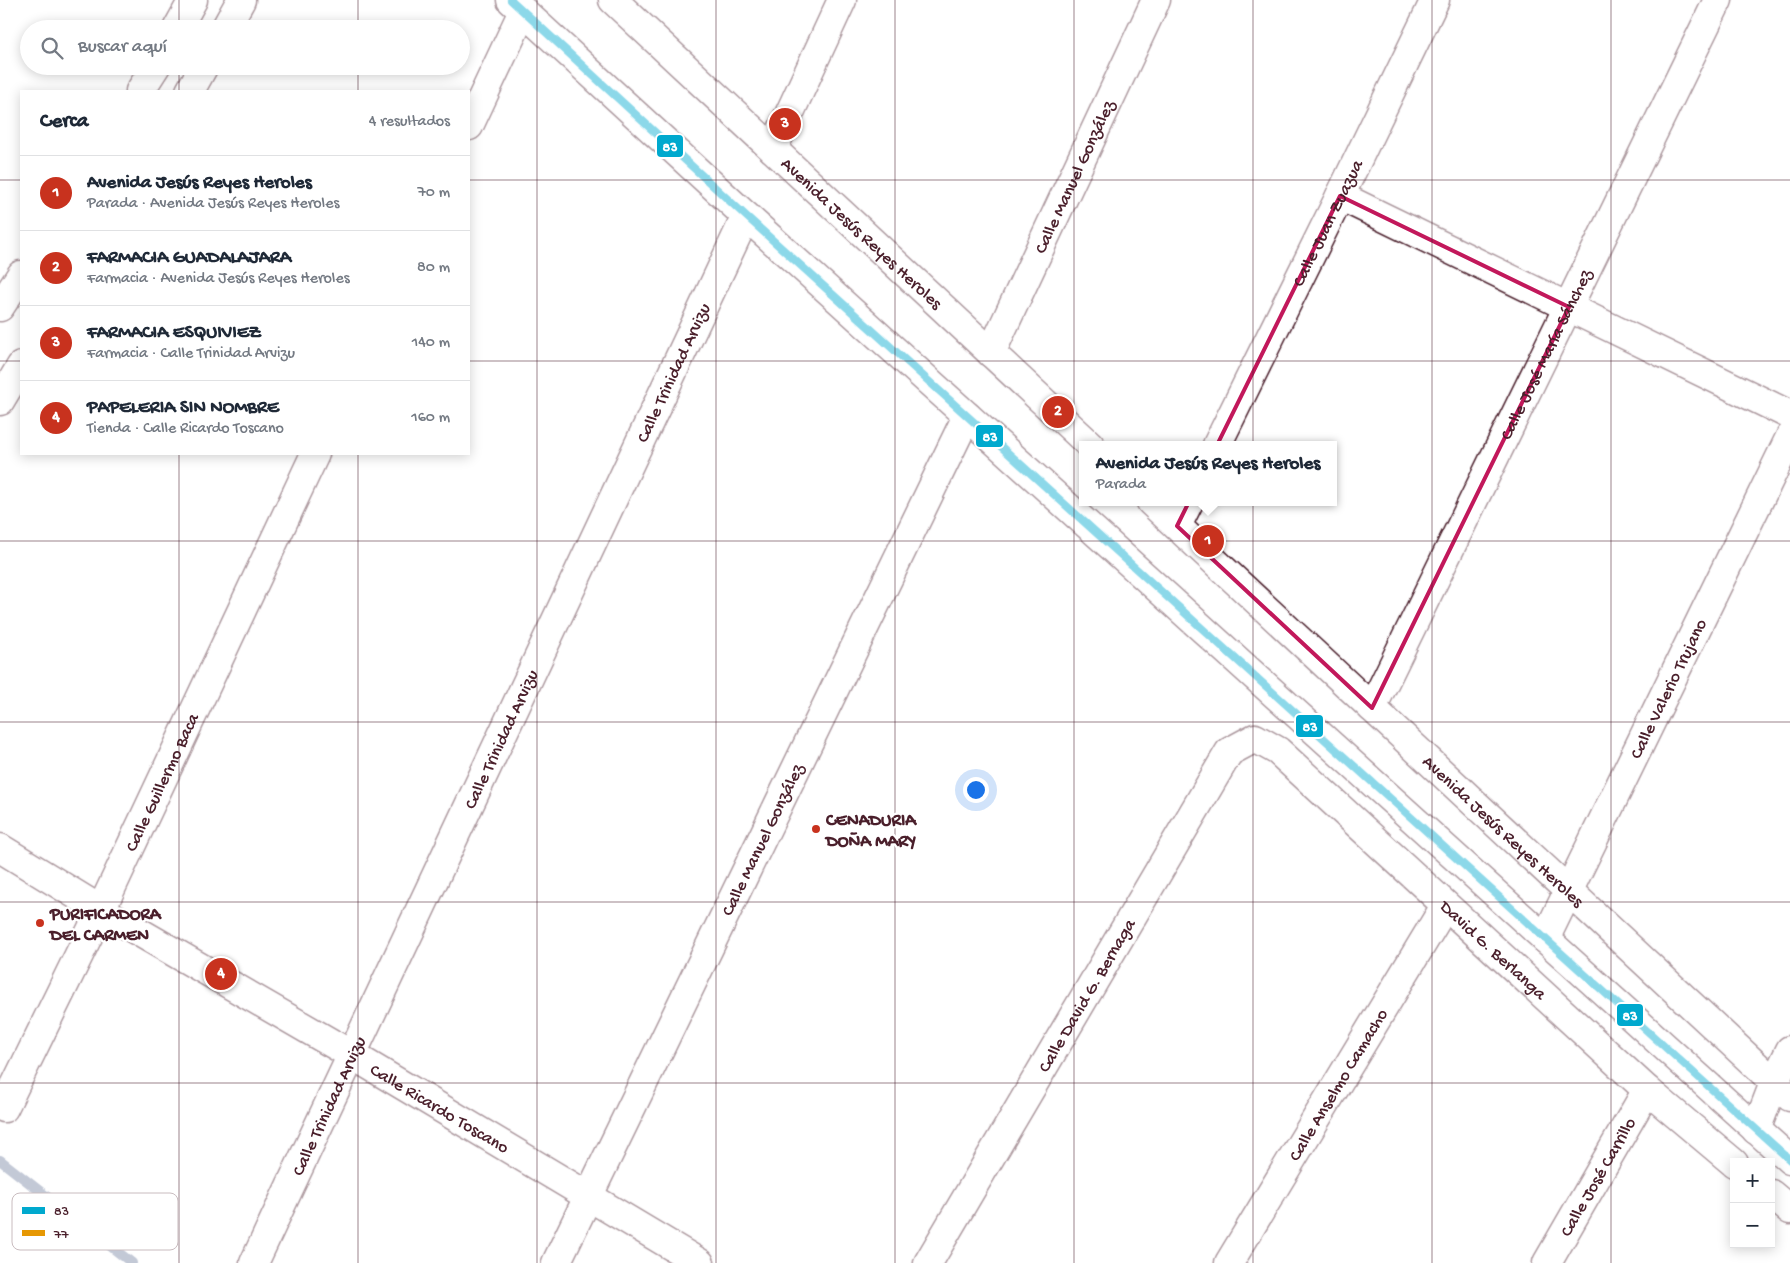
<!DOCTYPE html>
<html lang="es">
<meta charset="utf-8">
<style>
body{margin:0;font-family:"Gochi Hand",sans-serif;background:#f2f2f3;color:#1f2937}
.controls{position:absolute;right:15px;bottom:15px;display:grid;overflow:hidden;border-radius:0px;box-shadow:0 2px 12px #0003}
.controls button{width:45px;height:45px;display:grid;place-items:center;padding:0;border:0;border-bottom:1px solid #e0e1e3;background:#fff;color:#1f2937;font:25px sans-serif}
.you{position:absolute;left:975px;top:789px;width:18px;height:18px;margin:-12px;border:4px solid #fff;border-radius:50%;background:#1a73e8;box-shadow:0 0 0 8px #1a73e833}
.badge{display:grid;place-items:center;width:32px;height:32px;border-radius:50%;background:#c8321e;color:#fff;font-size:16px;font-weight:700}
.pin{position:absolute;translate:-50% -50%;border:2px solid #fff;box-shadow:0 1px 5px #0006}
.popup{position:absolute;left:1079px;top:441px;width:258px;height:65px;box-sizing:border-box;display:grid;place-content:center;border-radius:0px;background:#fff;filter:drop-shadow(0 1px 4px #0005);font-size:16px;white-space:nowrap;color:#747a83}
.popup b{font-size:19px;color:#1f2937}
.popup::after{content:'';position:absolute;left:50%;top:100%;margin-left:-10px;border:10px solid transparent;border-top-color:#fff}
.list{margin:0;padding:0;list-style:none}
h2{display:flex;justify-content:space-between;align-items:center;height:65px;margin:0;padding:0 20px;font-size:21px}
h2 small{font-size:16px;font-weight:400;color:#747a83}
.list li{display:grid;grid-template-columns:32px 1fr auto;gap:15px;align-items:center;box-sizing:border-box;height:75px;padding:0 20px;border-top:1px solid #e0e1e3}
.list b{display:block;font-size:19px;white-space:nowrap}
.list p{margin:0;font-size:16px;white-space:nowrap;color:#747a83}
.list em{font-size:16px;font-style:normal;color:#747a83}
.icon{flex:none;width:28px;height:28px;fill:none;stroke:currentColor;stroke-width:2;stroke-linecap:round;stroke-linejoin:round}
.map{position:relative;flex:none;width:1790px;height:1263px;overflow:hidden}
.search{position:absolute;background:#fff;box-shadow:0 2px 12px #0003;left:20px;top:20px;width:450px;height:55px;display:flex;align-items:center;gap:12px;box-sizing:border-box;padding:0 18px;border-radius:28px;color:#747a83;font-size:19px}
.panel{position:absolute;background:#fff;box-shadow:0 2px 12px #0003;left:20px;top:90px;width:450px;height:365px;border-radius:0px}
.map>svg:first-child{display:block}
.lines{fill:none;stroke-linecap:round;stroke-linejoin:round}
.stream{stroke:#7a87a5;stroke-width:10}
.minor-casing{stroke:#4a1f2b;stroke-width:31}
.tertiary-casing{stroke:#4a1f2b;stroke-width:31}
.minor{stroke:#fff;stroke-width:28}
.tertiary{stroke:#fff;stroke-width:28}
.bus-1-casing{stroke:#fff;stroke-width:11}
.bus-1{stroke:#00a9ce;stroke-width:8}
.marked{fill:none;stroke:#c2185b;stroke-width:4;stroke-linejoin:round}
.grid{fill:none;stroke:#4a1f2b;stroke-width:1;stroke-opacity:0.55}
.poi-dot{fill:#c8321e;stroke:#fff;stroke-width:2}
.labels{text-anchor:middle;stroke-width:4.5;stroke-linejoin:round;paint-order:stroke}
.street-label{font-size:18px;fill:#4a1f2b;stroke:#fff}
.poi-label{font-size:18px;font-weight:bold;fill:#4a1f2b;stroke:#fff;text-anchor:start}
.key{fill:#fff;stroke:#c9bcbf;stroke-width:1}
.key-label{font-size:14px;fill:#4a1f2b}
.line-badge{stroke:#fff;stroke-width:2}
.badge-label{font-size:14px;text-anchor:middle;font-weight:bold;fill:#fff}
</style>
<div class="map">
<svg width="1790" height="1263" viewBox="0 0 1790 1263">
<rect width="100%" height="100%" fill="#fff"/>
<filter id="ink" filterUnits="userSpaceOnUse"><feTurbulence type="fractalNoise" baseFrequency=".02" numOctaves="2"/><feDisplacementMap in="SourceGraphic" scale="10" xChannelSelector="R" yChannelSelector="G"/><feConvolveMatrix kernelMatrix="1 2 1 2 8 2 1 2 1" color-interpolation-filters="sRGB"/></filter>
<g filter="url(#ink)">
<g class="lines">
<path class="stream" d="M0,1160L132,1263"/>
<g class="minor-casing">
<g id="minor">
<path d="M177,29L193,0"/>
<path d="M225,29L241,0"/>
<path d="M140,91L156,66"/>
<path d="M190,91L204,66"/>
<path d="M469,126L523,11"/>
<path d="M773,149L842,0"/>
<path d="M1340,196L1790,415"/>
<path d="M0,307L21,275"/>
<path id="s1" d="M991,353L1156,0"/>
<path d="M0,401L21,366"/>
<path id="s2" d="M1217,445L1340,196L1435,0"/>
<path d="M1177,526L1189,502"/>
<path id="s3" d="M1372,708L1718,0"/>
<path id="s4" d="M0,848L101,910L352,1055L700,1263"/>
<path id="s5" d="M1545,939L1790,437"/>
<path id="s6" d="M4,1108L101,910L315,454"/>
<path d="M1756,1130L1774,1083L1790,1050"/>
<path d="M1771,1194L1790,1210"/>
<path id="s7" d="M254,1263L746,216"/>
<path id="s8" d="M556,1263L967,416"/>
<path id="s9" d="M928,1263L1229,752L1255,738L1278,751L1647,1090L1734,1163"/>
<path id="s10" d="M1229,1263L1445,906"/>
<path id="s11" d="M1547,1263L1647,1090"/>
</g>
</g>
<g class="tertiary-casing">
<g id="tertiary">
<path d="M511,0L746,216L1790,1160"/>
<path id="s12" d="M613,0L1090,445"/>
<path id="s13" d="M1151,502L1790,1097"/>
</g>
</g>
<use href="#minor" class="minor"/>
<use href="#tertiary" class="tertiary"/>
<g class="bus-1-casing">
<path id="bus-1" d="M511,0L746,216L1790,1160"/>
</g>
<use href="#bus-1" class="bus-1"/>
</g>
</g>
<path d="M0 0H1790V1263H0ZM1340,196L1569,307L1372,708L1177,526Z" fill="#fff" fill-opacity=".55" fill-rule="evenodd"/>
<path class="marked" d="M1340,196L1569,307L1372,708L1177,526Z"/>
<path class="grid" d="M179,0V29M358,0V29M537,0V1263M716,0V1263M895,0V1263M1074,0V1263M1253,0V1263M1432,0V1263M1611,0V1263M179,66V91M358,66V91M0,180H21M469,180H1790M0,361H21M469,361H1790M179,454V1263M358,454V1263M0,541H1790M0,722H1790M0,902H1790M0,1083H1790"/>
<g class="poi-dot">
<circle cx="816" cy="829" r="5"/>
<circle cx="40" cy="923" r="5"/>
</g>
<g class="labels">
<g class="street-label">
<text dy="6" stroke="none"><textPath href="#s1" startOffset="195">Calle Manuel González</textPath></text>
<text dy="6" stroke="none"><textPath href="#s2" startOffset="248">Calle Juan Zuazua</textPath></text>
<text dy="6" stroke="none"><textPath href="#s12" startOffset="341">Avenida Jesús Reyes Heroles</textPath></text>
<text dy="6" stroke="none"><textPath href="#s3" startOffset="394">Calle José María Sánchez</textPath></text>
<text dy="6" stroke="none"><textPath href="#s7" startOffset="984">Calle Trinidad Arvizu</textPath></text>
<text dy="6" stroke="none"><textPath href="#s5" startOffset="279">Calle Valerio Trujano</textPath></text>
<text dy="6" stroke="none"><textPath href="#s7" startOffset="579">Calle Trinidad Arvizu</textPath></text>
<text dy="6" stroke="none"><textPath href="#s6" startOffset="362">Calle Guillermo Baca</textPath></text>
<text dy="6" stroke="none"><textPath href="#s13" startOffset="482">Avenida Jesús Reyes Heroles</textPath></text>
<text dy="6" stroke="none"><textPath href="#s8" startOffset="471">Calle Manuel González</textPath></text>
<text dy="6" stroke="none"><textPath href="#s9" startOffset="942">David G. Berlanga</textPath></text>
<text dy="6" stroke="none"><textPath href="#s9" startOffset="311">Calle David G. Bernaga</textPath></text>
<text dy="6" stroke="none"><textPath href="#s10" startOffset="209">Calle Anselmo Camacho</textPath></text>
<text dy="6" stroke="none"><textPath href="#s7" startOffset="174">Calle Trinidad Arvizu</textPath></text>
<text dy="6" stroke="none"><textPath href="#s4" startOffset="511">Calle Ricardo Toscano</textPath></text>
<text dy="6" stroke="none"><textPath href="#s11" startOffset="100">Calle José Carrillo</textPath></text>
</g>
<g class="poi-label">
<text x="826" y="825">CENADURIA<tspan x="826" dy="21">DOÑA MARY</tspan></text>
<text x="50" y="919">PURIFICADORA<tspan x="50" dy="21">DEL CARMEN</tspan></text>
</g>
</g>
<rect x="12" y="1193" width="166" height="57" rx="8" class="key"/>
<rect x="22" y="1207" width="23" height="7" fill="#00a9ce"/>
<rect x="22" y="1230" width="23" height="6" fill="#e69804"/>
<g class="key-label">
<text x="54" y="1215">83</text>
<text x="54" y="1238">77</text>
</g>
<g class="line-badge">
<rect x="656" y="134" width="28" height="24" rx="5" fill="#00a9ce"/>
<rect x="975" y="424" width="29" height="24" rx="5" fill="#00a9ce"/>
<rect x="1295" y="714" width="29" height="24" rx="5" fill="#00a9ce"/>
<rect x="1616" y="1003" width="28" height="24" rx="5" fill="#00a9ce"/>
</g>
<g class="badge-label">
<text x="670" y="151">83</text>
<text x="990" y="441">83</text>
<text x="1310" y="731">83</text>
<text x="1630" y="1020">83</text>
</g>
</svg>
<div class="controls">
<button>+</button>
<button>−</button>
</div>
<div class="you"></div>
<div class="pin badge" style="left:1208px;top:541px">1</div>
<div class="popup"><b>Avenida Jesús Reyes Heroles</b>Parada</div>
<div class="pin badge" style="left:1058px;top:412px">2</div>
<div class="pin badge" style="left:785px;top:124px">3</div>
<div class="pin badge" style="left:221px;top:974px">4</div>
<div class="search"><svg class="icon" aria-label="search" viewBox="0 0 24 24"><circle cx="10" cy="10" r="6"/><path d="M15 15l6 6"/></svg>Buscar aquí</div>
<section class="panel">
<h2>Cerca<small>4 resultados</small></h2>
<ul class="list">
<li><span class="badge">1</span><div><b>Avenida Jesús Reyes Heroles</b><p>Parada · Avenida Jesús Reyes Heroles</p></div><em>70 m</em></li>
<li><span class="badge">2</span><div><b>FARMACIA GUADALAJARA</b><p>Farmacia · Avenida Jesús Reyes Heroles</p></div><em>80 m</em></li>
<li><span class="badge">3</span><div><b>FARMACIA ESQUIVIEZ</b><p>Farmacia · Calle Trinidad Arvizu</p></div><em>140 m</em></li>
<li><span class="badge">4</span><div><b>PAPELERIA SIN NOMBRE</b><p>Tienda · Calle Ricardo Toscano</p></div><em>160 m</em></li>
</ul>
</section>
</div>
